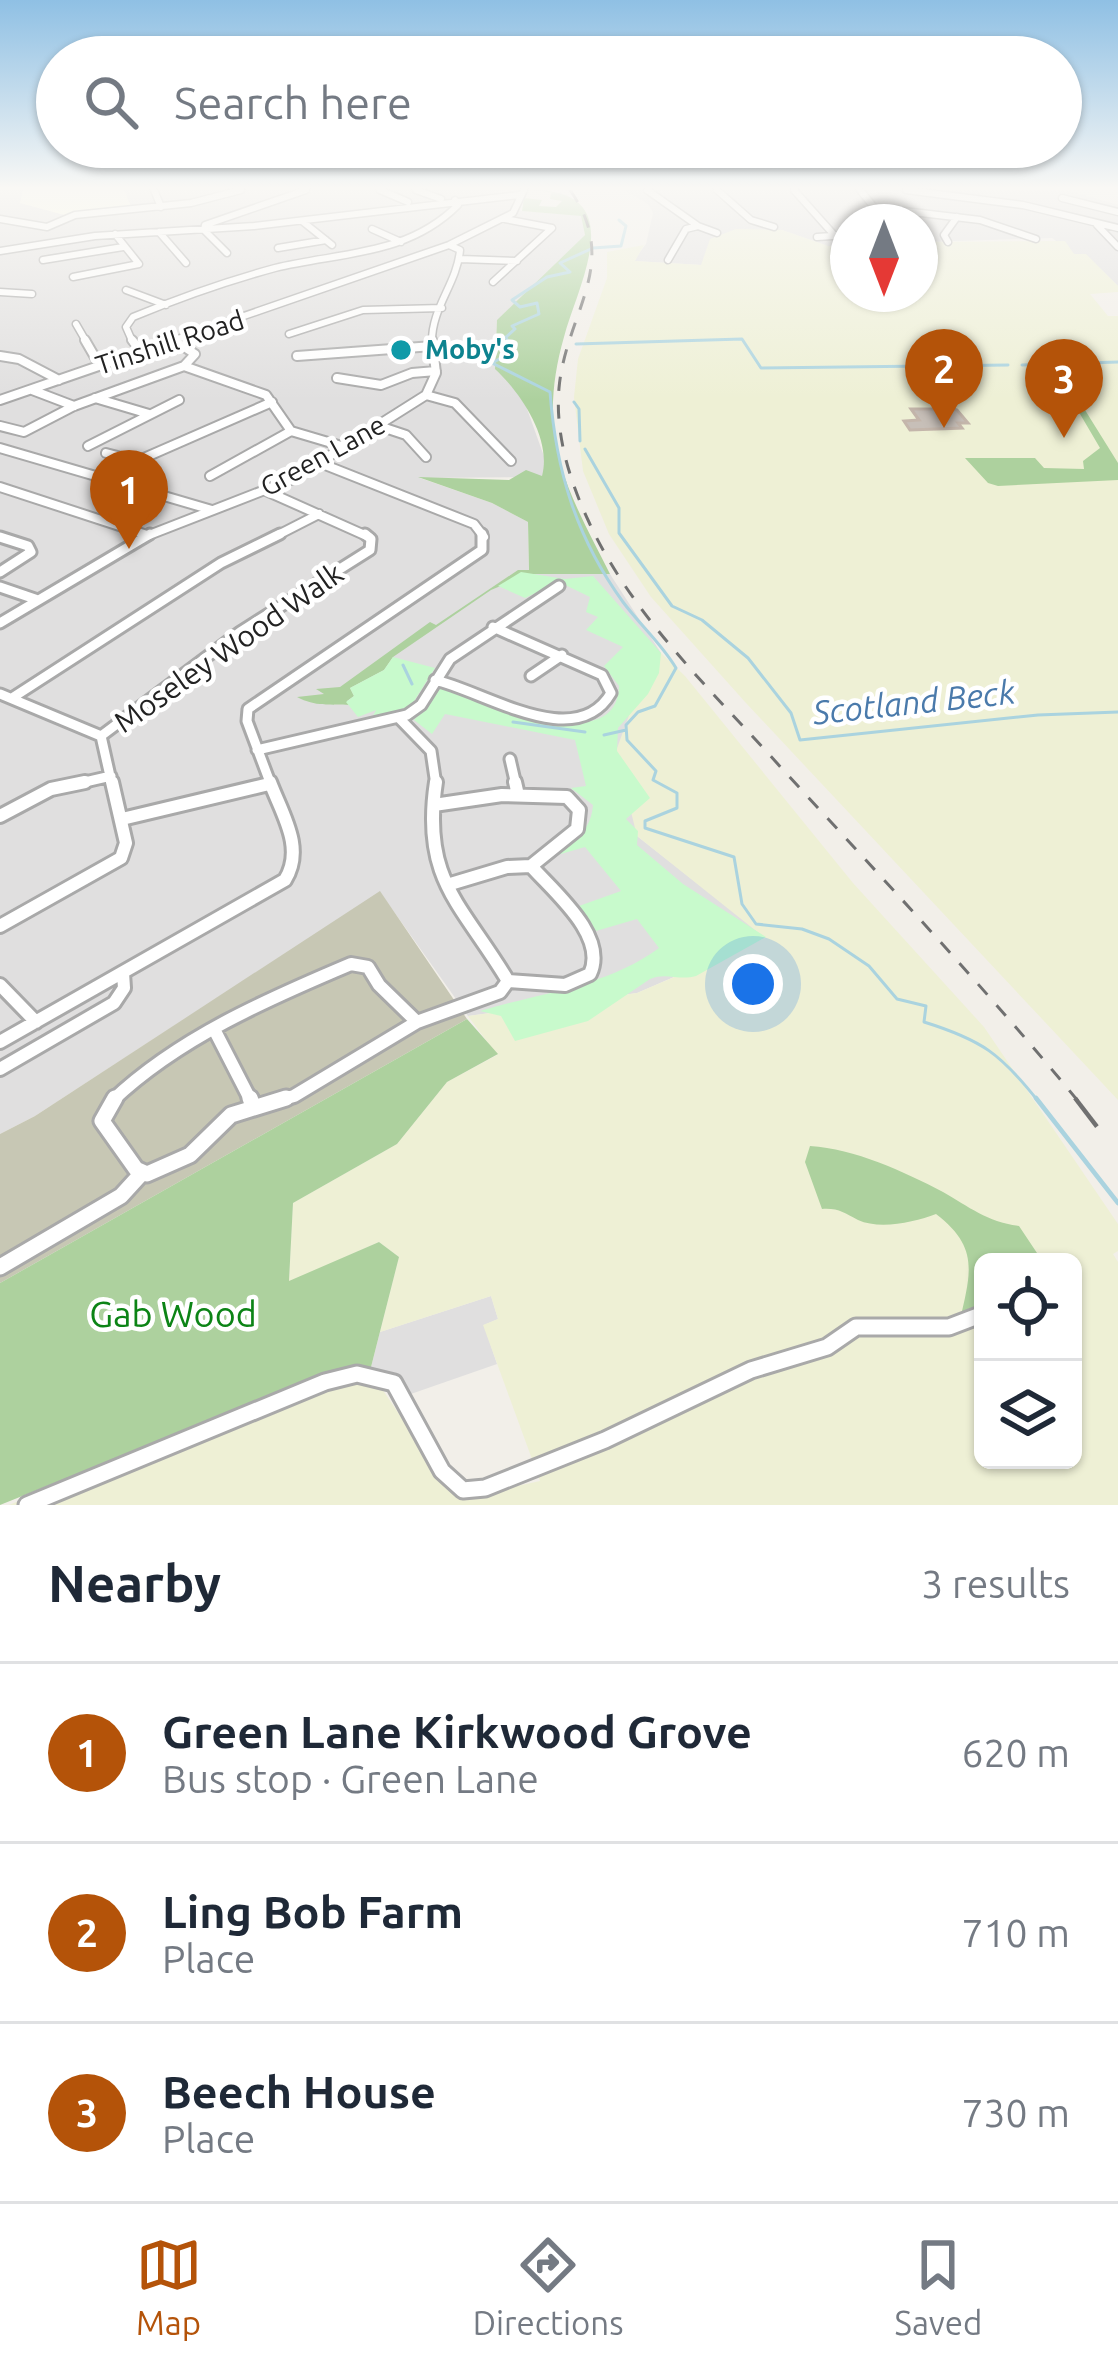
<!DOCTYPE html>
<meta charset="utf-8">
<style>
body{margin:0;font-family:Ubuntu,sans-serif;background:#f6f6f7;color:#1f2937}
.controls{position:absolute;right:36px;bottom:36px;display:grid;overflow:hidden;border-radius:18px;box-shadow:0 3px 9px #0004}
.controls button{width:108px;height:108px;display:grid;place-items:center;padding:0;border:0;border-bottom:3px solid #e0e1e3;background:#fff;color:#1f2937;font:60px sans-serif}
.compass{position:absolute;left:830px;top:204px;width:108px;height:108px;border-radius:50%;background:#fff;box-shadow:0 3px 9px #0004;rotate:180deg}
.you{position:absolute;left:753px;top:984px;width:42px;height:42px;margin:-30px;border:9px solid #fff;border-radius:50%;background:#1a73e8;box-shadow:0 0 0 18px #1a73e833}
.badge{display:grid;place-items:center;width:78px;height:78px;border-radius:50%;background:#b45309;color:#fff;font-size:39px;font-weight:700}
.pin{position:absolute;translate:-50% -99px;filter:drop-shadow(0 3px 6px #0008)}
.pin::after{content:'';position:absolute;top:63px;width:42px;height:36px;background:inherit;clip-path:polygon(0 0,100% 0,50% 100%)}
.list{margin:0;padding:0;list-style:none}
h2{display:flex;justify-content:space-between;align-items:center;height:156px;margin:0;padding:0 48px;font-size:51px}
h2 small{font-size:39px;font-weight:400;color:#747a83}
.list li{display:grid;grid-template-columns:78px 1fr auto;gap:36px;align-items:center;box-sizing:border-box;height:180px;padding:0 48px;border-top:3px solid #e0e1e3}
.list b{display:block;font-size:45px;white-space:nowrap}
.list p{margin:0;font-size:39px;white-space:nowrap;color:#747a83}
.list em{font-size:39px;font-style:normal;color:#747a83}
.icon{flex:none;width:66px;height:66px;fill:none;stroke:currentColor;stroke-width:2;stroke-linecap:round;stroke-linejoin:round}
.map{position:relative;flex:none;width:1118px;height:1505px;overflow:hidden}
.search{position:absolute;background:#fff;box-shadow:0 3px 9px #0004;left:36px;right:36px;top:36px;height:132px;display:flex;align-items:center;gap:30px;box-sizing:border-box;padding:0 42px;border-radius:66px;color:#747a83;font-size:45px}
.sheet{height:696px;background:#fff}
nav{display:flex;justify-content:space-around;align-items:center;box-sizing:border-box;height:168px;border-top:3px solid #e0e1e3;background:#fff;font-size:33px;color:#747a83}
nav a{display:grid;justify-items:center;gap:6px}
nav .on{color:#b45309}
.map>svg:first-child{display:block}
.residential{fill:#e0dfdf}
.education{fill:#ffffe5}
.construction{fill:#c7c7b4}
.farmland{fill:#eef0d5;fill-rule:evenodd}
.forest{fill:#add19e}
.park{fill:#c8facc}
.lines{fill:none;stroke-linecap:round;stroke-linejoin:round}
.stream-far1{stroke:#aad3df;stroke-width:3}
.stream{stroke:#aad3df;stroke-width:4.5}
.building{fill:#c7bfb8;stroke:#c4b6ab;stroke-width:3}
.minor-far4-casing{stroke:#a9a9a9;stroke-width:9}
.minor-far3-casing{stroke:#a9a9a9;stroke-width:12}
.minor-far2-casing{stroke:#a9a9a9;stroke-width:15}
.minor-far1-casing{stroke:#a9a9a9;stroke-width:18}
.minor-casing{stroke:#a9a9a9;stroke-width:21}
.minor-far4{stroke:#fff;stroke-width:6}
.minor-far3{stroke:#fff;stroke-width:8}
.minor-far2{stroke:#fff;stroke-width:9}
.minor-far1{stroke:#fff;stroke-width:12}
.minor{stroke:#fff;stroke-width:15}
.rail-far1{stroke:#707070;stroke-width:3;stroke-dasharray:14 14;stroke-linecap:butt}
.rail{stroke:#707070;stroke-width:4.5;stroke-dasharray:36 36;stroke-linecap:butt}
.culture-dot{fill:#0f9aa8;stroke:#fff;stroke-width:4.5}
.labels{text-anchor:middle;stroke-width:9;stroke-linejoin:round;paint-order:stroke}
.far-street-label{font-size:27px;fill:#222;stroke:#fff}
.far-culture-label{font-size:27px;font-weight:bold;fill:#0d838f;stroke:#fff;text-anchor:start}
.street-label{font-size:30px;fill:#222;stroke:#fff}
.water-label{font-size:33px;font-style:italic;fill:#4a7aab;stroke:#fff}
.near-park-label{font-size:36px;fill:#0c8416;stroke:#fff}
</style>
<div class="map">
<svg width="1118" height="1505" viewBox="0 0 1118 1505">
<rect width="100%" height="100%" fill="#f2efe9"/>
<path class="residential" d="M0,190H504L496,193L512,200L513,210L581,216L585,235L497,321L495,368L521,392L546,462L542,477L420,478L492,503L528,522L529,574H610L661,653L639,688L637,836L766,937L637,993L468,1016L380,892L35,1116L0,1134Z
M624,190L1070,191L1118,205V286L1086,255L1074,254L1052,238L925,242L920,237V222H848V246H828L782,230L702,265L633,261L646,244L653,213L648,204Z
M491,1296L498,1319L484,1325L497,1364L408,1395L394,1372L370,1371L380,1332Z"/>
<path class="education" d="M23,190H124L132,208L68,216L20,203Z"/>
<path class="construction" d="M380,891L467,1019L0,1283V1134L35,1116Z"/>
<path class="farmland" d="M736,229L782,230L828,246H848V294H920V237L926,242L1065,241L1074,254H1086L1118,286V292L1090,294L1108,316H1118V1100L746,703L651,597L609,534L583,471L574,397L578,359L607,278V252L644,245L635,261L701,265L710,239Z
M661,653L685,676L853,883L984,1027L1118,1224V1251L1113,1254L1118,1262V1505H9L320,1376L370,1371L452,1493L480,1494L540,1481L483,1325L498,1319L491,1296L380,1332L399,1257L379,1242L289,1282L293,1203L397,1144L447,1082L497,1055L468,1016L637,993L765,938L637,836L616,751L639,688ZM983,1262H1073V1460H983Z"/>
<path class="forest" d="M532,190C632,190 578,284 564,337C556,365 552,391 553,419C554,472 587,528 610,574H529L491,590L393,657L384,670L350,688L354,696L347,701L350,705C329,704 316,707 297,697L324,694L316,689L340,687L430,622L436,625L518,570H529L528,522L492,503L418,477L509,480L526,470L542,476C552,439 521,393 495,369L497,320L585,235L581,216L522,211L524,198L542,200L539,206L556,207L562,201L550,199L551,192Z
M1073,402H1080L1118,463V480L998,486L988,483L965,458H1035L1044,468L1084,469L1083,461L1100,448Z
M467,1019L498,1054L447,1082L397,1144L293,1203L289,1281L379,1242L399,1257L370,1371L320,1376L0,1505V1283Z
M810,1146C855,1149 903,1171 943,1192C969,1207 988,1222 1019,1226L1043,1262H983V1311L960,1320C971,1272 979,1247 936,1214C915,1222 880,1230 858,1220C844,1213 839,1208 822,1209L805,1162Z"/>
<path class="park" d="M521,572L565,579L593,576L661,653L659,673L648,694L618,728L617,751L650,798L626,819L638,831L637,845L683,884L766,937L696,976C679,981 666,972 650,979L588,1021L515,1041L501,1016L480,1011C540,993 608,986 659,948L637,919L596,931L579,906L621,891L585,847L547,858C566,838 590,840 593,805L571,788L586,786L575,740L445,714L432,734L414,720L443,685C479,698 617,762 619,686L604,666L623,647L586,630L598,617L586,612L590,597L559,582L525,598L498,586Z
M393,657L435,668L411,706L372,718L376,710L358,717L346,702L354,696L350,688L384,670Z"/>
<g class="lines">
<path class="stream-far1" d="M619,220L626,226L621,246L593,248L560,263L570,272L547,277L512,300L520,307L537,303L539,314L512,326L515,329L506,337L512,352L492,363L550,392C556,471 576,537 623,602C640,625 661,643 676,668L655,706L638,712L626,725L627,740L656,771L653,780L677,793V808L645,821V828L734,857L742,904L756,924L802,929L829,939L869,966L897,999L926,1006L924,1022C982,1040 1001,1054 1038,1101
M576,344L742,339L761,368L1008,365
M1022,365L1118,362
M574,402L579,409L580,441
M585,449L619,508V533L672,606L702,620L748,658L791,713L800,740L1038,715L1118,712
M403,665L412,684
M513,722L585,732
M604,735L626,730"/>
<path class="stream" d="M1036,1098L1118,1203"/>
</g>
<path class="building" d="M932,402L957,410L968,423H958L962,428L910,430L904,421L919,420L911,409H936Z"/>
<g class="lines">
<g class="minor-far4-casing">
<path id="minor-far4" d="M154,190L161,207
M380,190L408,202
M416,190L441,199
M647,190L698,226L686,229L668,260
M717,190L751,220L774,227
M794,190L835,236
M860,190L886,222
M906,190L1023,205L1118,228
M1062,198L1118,212
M879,208L980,220L1036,239
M0,219L47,227L75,215L191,203L241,190
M302,221L332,245
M1097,225L1118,247
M698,226L717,233
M372,229L401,242
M159,232L186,263
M817,237L848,235
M948,242L944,235L957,217
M278,248L326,240
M0,251L95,236L254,226L519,195
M227,253L204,230L205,225L306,190
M460,259L517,261
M43,260L123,247
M73,277L139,264L115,234
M493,282L552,228L505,219
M126,290L166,305
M0,292L32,294
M76,324L87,343
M289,334L363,310L442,308
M133,343L126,327L133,317C179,298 227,281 275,268C341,252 407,256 458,205L455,200
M166,343L449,245L513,213L524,190
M432,343C431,308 457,284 460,250L449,245"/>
</g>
<g class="minor-far3-casing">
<path id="minor-far3" d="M85,340L96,359L105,364
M132,340L142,352
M0,356L19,359L59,380
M297,356L433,346
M184,366L266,395L291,431L345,447
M337,378L381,385L412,373L436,371
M32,390L74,406
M426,395L455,403L511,461
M95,398L149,414
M0,400L174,340
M0,426L24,432L74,406L184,366L195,354L175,341
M379,426L406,435L426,457
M88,446L179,400
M0,448L212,510
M106,453L137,461L272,402
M320,463L474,524L484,537
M210,476L291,431
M0,487L147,535
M266,491L369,537
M144,537L293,479L426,395L436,373L432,340
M274,537L319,514"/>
</g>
<g class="minor-far2-casing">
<path id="minor-far2" d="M0,537L28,546L31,552L0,572
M0,587L38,600
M0,623L150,534
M531,676L562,655
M435,680C486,692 576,753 611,693L602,675L493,627
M0,694L101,736L112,785
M12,698L221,563L280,534
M400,719L431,751L436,785
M101,736L240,632L370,550L371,539L365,534
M257,750L407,715L421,705L450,659L559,586
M510,759L516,785
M72,785L111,776
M271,785L247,721L248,709L482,550V534"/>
</g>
<g class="minor-far1-casing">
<path id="minor-far1" d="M515,782L518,795
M434,805L502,795L567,797L579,810L577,829L531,866
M0,816L51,789L85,782
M122,819L269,784
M447,885L507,867L531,866C554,892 608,936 590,974L565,985L508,981
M0,926L121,858L126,843L112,782
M0,985L36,1022
M417,1022L500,992L508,981C462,904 421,880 436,782
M215,1031L251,1101
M0,1042L285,880C305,848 282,814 270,782
M0,1069L114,1003L124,988L123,973
M112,1101C178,1038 268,999 351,964L368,967L379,985L417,1022
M276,1101L294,1096L417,1022"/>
</g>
<g class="minor-casing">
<path id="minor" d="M115,1098L102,1121L136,1169L147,1174L190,1155L231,1115L286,1098
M250,1098L253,1106
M0,1267L121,1196L142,1173
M27,1505L325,1382L357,1374L394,1383L442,1471L463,1490L485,1488L605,1440L751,1370L827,1347L856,1327H949L983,1314"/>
</g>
<use href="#minor-far4" class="minor-far4"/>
<use href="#minor-far3" class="minor-far3"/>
<use href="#minor-far2" class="minor-far2"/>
<use href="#minor-far1" class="minor-far1"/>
<use href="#minor" class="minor"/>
<path class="rail-far1" d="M570,190C622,264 566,312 559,388C555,433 569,479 588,520C630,613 708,687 776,762C878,874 982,984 1078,1101"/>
<path class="rail" d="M1075,1098L1118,1154"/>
</g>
<linearGradient id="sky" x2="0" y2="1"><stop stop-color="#8fc0e4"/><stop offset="0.47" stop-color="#f9f8f5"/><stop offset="1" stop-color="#f9f8f5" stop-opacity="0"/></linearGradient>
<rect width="1118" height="400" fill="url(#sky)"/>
<circle class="culture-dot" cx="401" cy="350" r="12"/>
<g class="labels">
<g class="far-street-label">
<text transform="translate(170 343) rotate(-18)" y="9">Tinshill Road</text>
<text transform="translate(323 456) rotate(-29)" y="9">Green Lane</text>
</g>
<g class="far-culture-label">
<text x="425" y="359">Moby's</text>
</g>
<g class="street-label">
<text transform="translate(229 648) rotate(-35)" y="10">Moseley Wood Walk</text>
</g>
<g class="water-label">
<text transform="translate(914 702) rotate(-6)" y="12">Scotland Beck</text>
</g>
<g class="near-park-label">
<text x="173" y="1327">Gab Wood</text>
</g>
</g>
</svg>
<div class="controls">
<button><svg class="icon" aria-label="locate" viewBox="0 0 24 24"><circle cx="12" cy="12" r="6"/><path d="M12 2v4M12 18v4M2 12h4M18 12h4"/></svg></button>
<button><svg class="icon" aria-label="layers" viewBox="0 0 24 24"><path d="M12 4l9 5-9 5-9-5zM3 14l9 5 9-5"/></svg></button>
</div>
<svg class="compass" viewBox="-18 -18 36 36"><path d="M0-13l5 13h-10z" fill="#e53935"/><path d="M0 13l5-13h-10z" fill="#747a83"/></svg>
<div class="you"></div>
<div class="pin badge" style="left:129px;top:549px">1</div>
<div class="pin badge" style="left:944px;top:428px">2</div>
<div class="pin badge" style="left:1064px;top:438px">3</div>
<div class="search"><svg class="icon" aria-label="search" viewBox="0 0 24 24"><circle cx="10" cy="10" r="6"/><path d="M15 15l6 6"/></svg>Search here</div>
</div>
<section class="sheet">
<h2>Nearby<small>3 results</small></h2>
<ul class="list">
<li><span class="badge">1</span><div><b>Green Lane Kirkwood Grove</b><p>Bus stop · Green Lane</p></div><em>620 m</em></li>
<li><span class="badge">2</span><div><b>Ling Bob Farm</b><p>Place</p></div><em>710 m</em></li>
<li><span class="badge">3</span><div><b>Beech House</b><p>Place</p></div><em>730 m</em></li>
</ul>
</section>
<nav>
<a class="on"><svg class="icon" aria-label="map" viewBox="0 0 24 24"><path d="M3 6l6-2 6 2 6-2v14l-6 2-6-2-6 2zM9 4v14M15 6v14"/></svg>Map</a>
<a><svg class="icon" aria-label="directions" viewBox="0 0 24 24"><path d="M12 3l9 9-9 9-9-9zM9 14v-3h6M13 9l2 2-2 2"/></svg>Directions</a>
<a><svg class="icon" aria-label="saved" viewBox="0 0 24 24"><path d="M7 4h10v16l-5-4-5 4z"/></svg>Saved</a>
</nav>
